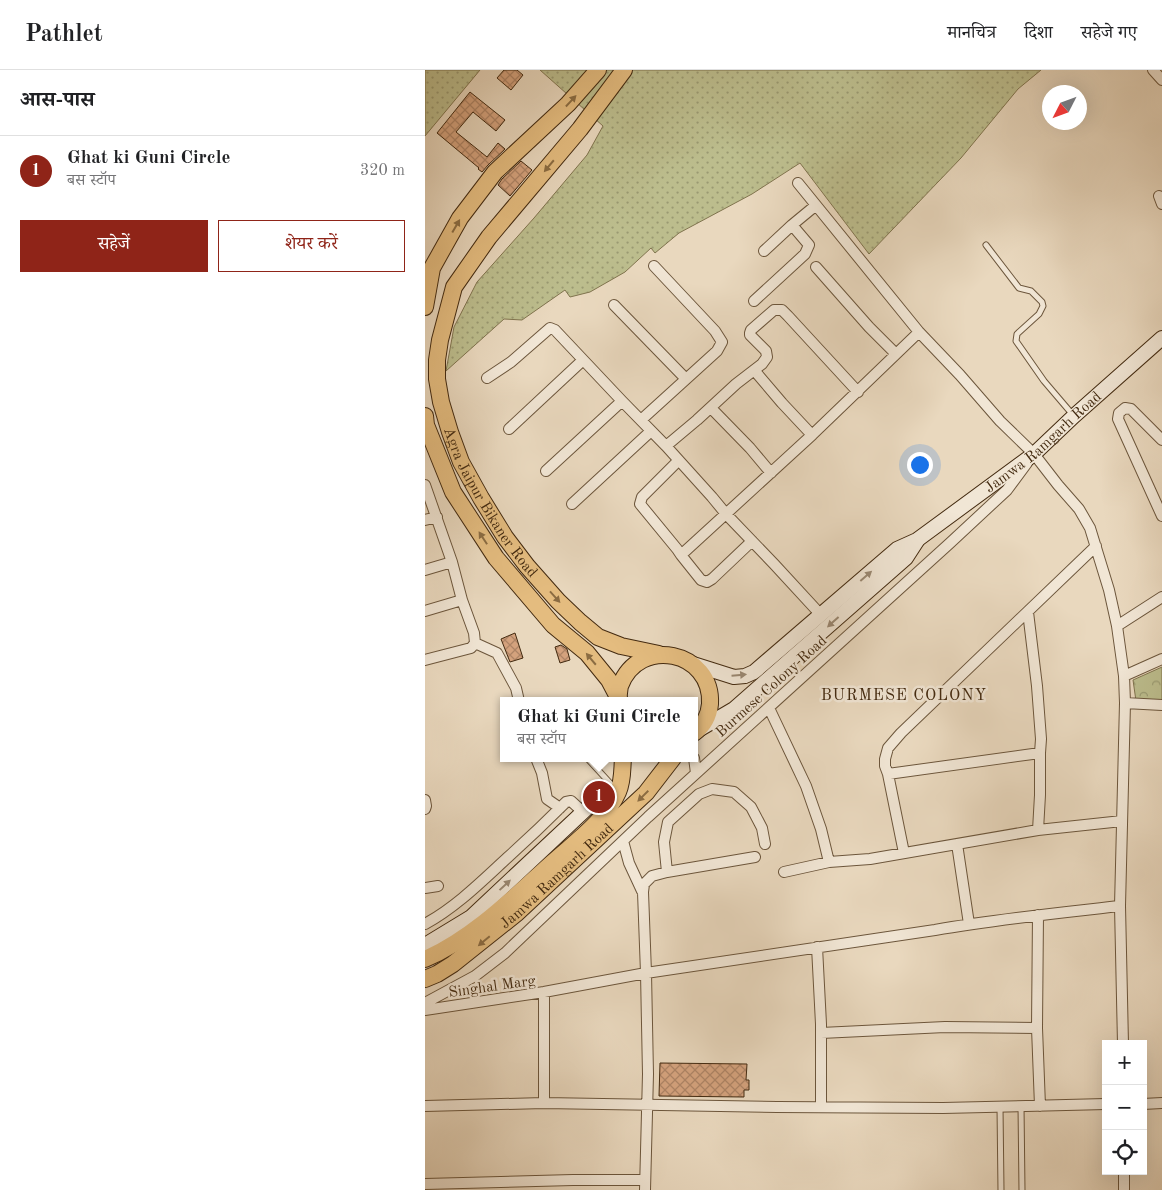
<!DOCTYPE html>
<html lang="hi">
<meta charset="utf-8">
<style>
body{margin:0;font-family:"Old Standard TT","Noto Serif Devanagari",serif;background:#f6f6f6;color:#202124}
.controls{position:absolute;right:15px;bottom:15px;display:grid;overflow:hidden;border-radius:0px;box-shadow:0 5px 20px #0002}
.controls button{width:45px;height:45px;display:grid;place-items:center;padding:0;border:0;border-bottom:1px solid #e0e0e0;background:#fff;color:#202124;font:25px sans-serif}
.compass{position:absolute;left:617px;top:15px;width:45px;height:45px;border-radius:50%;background:#fff;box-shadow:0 5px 20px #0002;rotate:228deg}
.you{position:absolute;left:494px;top:394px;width:18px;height:18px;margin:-12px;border:4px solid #fff;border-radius:50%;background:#1a73e8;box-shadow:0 0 0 8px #1a73e833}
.badge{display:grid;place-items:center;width:32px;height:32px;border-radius:50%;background:#8f2418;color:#fff;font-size:16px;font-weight:700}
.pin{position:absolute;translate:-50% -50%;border:2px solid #fff;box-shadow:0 1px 5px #0006}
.popup{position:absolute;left:75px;top:627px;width:198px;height:65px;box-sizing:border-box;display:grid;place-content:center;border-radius:0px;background:#fff;filter:drop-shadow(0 1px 4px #0005);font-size:16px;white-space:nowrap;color:#757577}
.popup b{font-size:19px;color:#202124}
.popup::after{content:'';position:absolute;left:50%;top:100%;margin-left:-10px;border:10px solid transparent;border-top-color:#fff}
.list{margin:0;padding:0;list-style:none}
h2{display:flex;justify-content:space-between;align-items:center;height:65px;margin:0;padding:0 20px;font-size:21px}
h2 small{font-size:16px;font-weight:400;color:#757577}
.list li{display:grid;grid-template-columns:32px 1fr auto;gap:15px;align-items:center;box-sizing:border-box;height:70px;padding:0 20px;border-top:1px solid #e0e0e0}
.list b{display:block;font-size:19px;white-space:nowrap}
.list p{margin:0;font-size:16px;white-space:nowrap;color:#757577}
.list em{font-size:16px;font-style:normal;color:#757577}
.actions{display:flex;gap:10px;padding:15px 20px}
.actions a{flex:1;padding:11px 0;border:1px solid #8f2418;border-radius:0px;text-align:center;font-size:18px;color:#8f2418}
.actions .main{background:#8f2418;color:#fff}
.icon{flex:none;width:28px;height:28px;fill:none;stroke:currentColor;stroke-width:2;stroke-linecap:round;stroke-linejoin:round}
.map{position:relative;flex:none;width:737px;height:1120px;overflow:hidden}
header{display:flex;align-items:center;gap:30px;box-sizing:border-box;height:70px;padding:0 25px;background:#fff;border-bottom:1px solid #e0e0e0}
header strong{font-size:24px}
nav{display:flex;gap:28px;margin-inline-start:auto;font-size:18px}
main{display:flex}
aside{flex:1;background:#fff}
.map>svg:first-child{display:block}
.grass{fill:url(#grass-dots);stroke:#80744e}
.forest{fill:url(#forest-crowns);stroke:#80744e}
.building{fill:url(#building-cross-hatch);stroke:#432a10}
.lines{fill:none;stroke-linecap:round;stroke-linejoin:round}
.service-casing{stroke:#6c563c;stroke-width:7}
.minor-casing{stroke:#6c563c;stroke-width:12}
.secondary-casing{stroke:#432a10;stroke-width:16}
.trunk-casing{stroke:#432a10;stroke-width:18}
.service{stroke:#f1e6d5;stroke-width:5}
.minor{stroke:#f1e6d5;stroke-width:10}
.secondary{stroke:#f1e6d5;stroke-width:14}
.trunk{stroke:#e4bc7f;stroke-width:16}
.oneway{fill:#8b6c42}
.oneway2{fill:#9a8872}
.labels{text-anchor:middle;stroke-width:5;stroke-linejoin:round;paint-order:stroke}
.street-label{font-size:15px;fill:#432a10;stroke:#f1e6d5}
.neighbourhood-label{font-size:16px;letter-spacing:1px;fill:#432a10;stroke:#f1e6d5}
</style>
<header>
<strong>Pathlet</strong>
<nav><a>मानचित्र</a><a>दिशा</a><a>सहेजे गए</a></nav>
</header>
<main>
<aside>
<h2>आस-पास<small></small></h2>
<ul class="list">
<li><span class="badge">1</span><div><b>Ghat ki Guni Circle</b><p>बस स्टॉप</p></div><em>320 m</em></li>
</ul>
<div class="actions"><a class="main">सहेजें</a><a>शेयर करें</a></div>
</aside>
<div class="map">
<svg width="737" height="1120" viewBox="0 0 737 1120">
<defs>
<pattern id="grass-dots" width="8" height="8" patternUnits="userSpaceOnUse" patternTransform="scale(1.25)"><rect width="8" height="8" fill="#bcbd8d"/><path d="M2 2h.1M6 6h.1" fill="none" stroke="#9a9a72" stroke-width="1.8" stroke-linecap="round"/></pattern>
<pattern id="forest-crowns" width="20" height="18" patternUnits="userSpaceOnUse" patternTransform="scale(1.25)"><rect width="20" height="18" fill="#bcbd8d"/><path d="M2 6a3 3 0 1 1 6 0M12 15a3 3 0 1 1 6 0" fill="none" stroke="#9a9a72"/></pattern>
<pattern id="building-cross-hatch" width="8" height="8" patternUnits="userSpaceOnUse" patternTransform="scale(1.25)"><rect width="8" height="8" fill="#d4a27d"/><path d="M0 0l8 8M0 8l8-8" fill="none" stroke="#ae8465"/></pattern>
</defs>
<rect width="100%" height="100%" fill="#e9d8be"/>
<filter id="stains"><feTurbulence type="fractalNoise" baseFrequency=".004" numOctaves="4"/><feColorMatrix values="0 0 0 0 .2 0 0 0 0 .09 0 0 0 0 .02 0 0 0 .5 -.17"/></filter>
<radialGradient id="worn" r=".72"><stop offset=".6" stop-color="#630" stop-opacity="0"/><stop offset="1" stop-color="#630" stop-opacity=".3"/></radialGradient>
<path class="grass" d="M0,0H55L0,66Z
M115,0H616L593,19L536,88L444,184L375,93L327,124L254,163L230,183L226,178L200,202L165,222L145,227L140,220L97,250L79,249L21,301L29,257L52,212L109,148L162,85L178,56Z"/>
<path class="forest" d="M737,597V631H711L708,610Z"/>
<path class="building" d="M79,0H92L98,5L86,20L72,8Z
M45,22L80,50L71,61L48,42L31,62L62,87L73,73L80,79L63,95L57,102L53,99L54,98L12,63Z
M96,91L107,100L85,126L73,115L77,109Z
M90,563L98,588L85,592L76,569Z
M136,575L142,579L145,590L135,593L130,577Z
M235,993L322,994L321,1010H324V1020H319V1027L234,1026Z"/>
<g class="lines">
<g class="service-casing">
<path id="service" d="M561,175L594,218L606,221L617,232L618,236L614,244L592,264L591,271L619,311L648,345
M162,688L185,713L191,721
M596,1036L597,1120
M575,1037L576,1120"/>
</g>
<g class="minor-casing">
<path id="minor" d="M728,0L737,10
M373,113L494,262L535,305L575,351L609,384L633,415L654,439L665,458L684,520L692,556L699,606L700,633L695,836L698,974
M734,126L737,134
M339,181L367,155L390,136
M391,197L444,257L471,284
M329,231L380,184L384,175L367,155
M189,235L261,309
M329,300L357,333L387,365
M62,308L86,292L125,258L130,260L197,331L241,376L287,427L301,444L349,494L396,545
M286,338L325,378L346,403
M216,350L292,281L297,272L290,261L229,196
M84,359L158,290
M737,370L706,339L700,338L694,343L693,349L737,446
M241,376L272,350L311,314L337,294L342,287L341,281L325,265V263L326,260L349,240H357L363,246L433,322
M253,391L217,427L215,434L252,479L256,485L387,365L494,262
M121,401L197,331
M0,415L27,492L37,530L49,563L50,573L46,578L0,590
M147,434L226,361
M0,450L12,447
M256,485L276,510L282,512L287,509L327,471
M0,500L27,492
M0,541L37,530
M603,542L612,616L616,669L615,683V725L613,760
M692,556L737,527
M50,573L72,583L91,618L94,631
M699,606L737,589
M700,633L737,635
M344,638L381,716L396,759L404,792
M111,688L117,703L122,729L135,738
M269,688L271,703
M463,704L615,683
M0,730L1,736L0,739
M198,771L204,793L217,821
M532,774L544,854
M479,783L463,704L460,696V689L463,678L476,663L671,476
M330,787L242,802L227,806L219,814L218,822L221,903L510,860C572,849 633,843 695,836
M242,802L239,772L243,752L274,724L287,719L309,722L326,737L337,758L340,774
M359,802L404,792L445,789L613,760L697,751
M0,818L13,816
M613,845L612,958L615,1036
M0,854C31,837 56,812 82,788C102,770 122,751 141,732L146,731L158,742
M392,877L396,954V1037
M119,922V1033
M0,933L50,906L80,883L223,747L525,473L582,420L602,393
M0,940L119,922L221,903L223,1004L220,1120
M396,963L520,957L612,958
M718,1034L737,1033
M0,1036L119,1033L352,1037L518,1038L681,1034
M0,1114L148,1110H220
M699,1120V1101"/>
</g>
<g class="secondary-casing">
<g id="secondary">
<path id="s1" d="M268,594L309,607L320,606L329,602L472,479L492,470L609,384L649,346L737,268"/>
<path d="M275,659L309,639L481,488L492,471"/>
<path d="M0,875L46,847L174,727L193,723"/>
</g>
</g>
<g class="trunk-casing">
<g id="trunk">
<path id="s2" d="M199,0L155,59L64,167L29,217L15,270L12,290V309L16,332L25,362L36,392L56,428L80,467L102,496L133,531L155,552L173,567L196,576L234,584"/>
<path d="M0,237L7,198L35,148L70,102L143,34L173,0"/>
<path d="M0,346L1,355L28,422L71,488L128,555L162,583L184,610L194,629"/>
<path d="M193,631C194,626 194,620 195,616C214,565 288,581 285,634C284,646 278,656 269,663"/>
<path d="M0,889C47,869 90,826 128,792C150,772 181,750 193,722C198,711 197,700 198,688"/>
<path id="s3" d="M0,909L12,904L28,894L92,843L221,723L248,688"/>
</g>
</g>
<use href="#service" class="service"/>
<use href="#minor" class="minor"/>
<use href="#secondary" class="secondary"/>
<use href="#trunk" class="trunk"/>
</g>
<defs><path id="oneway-solid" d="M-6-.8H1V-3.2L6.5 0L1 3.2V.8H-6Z" transform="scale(1.25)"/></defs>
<g class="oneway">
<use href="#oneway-solid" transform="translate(146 31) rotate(-47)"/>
<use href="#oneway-solid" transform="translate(124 96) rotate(130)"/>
<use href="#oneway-solid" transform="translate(31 156) rotate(-60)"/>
<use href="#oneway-solid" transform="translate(58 468) rotate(-123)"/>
<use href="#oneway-solid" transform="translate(130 527) rotate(48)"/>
<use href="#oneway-solid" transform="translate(166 589) rotate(-130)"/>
<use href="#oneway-solid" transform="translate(218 726) rotate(135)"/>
<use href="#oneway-solid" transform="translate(59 871) rotate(140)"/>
</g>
<g class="oneway2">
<use href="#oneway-solid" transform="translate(441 506) rotate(-41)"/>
<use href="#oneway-solid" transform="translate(408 552) rotate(138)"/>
<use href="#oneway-solid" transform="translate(314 605) rotate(-5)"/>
<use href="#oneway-solid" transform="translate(80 815) rotate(-43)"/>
</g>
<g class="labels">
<g class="street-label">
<text dy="5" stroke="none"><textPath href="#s1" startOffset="434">Jamwa Ramgarh Road</textPath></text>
<text dy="5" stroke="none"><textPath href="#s2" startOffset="506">Agra Jaipur Bikaner Road</textPath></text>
<text transform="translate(346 616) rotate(-42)" y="5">Burmese Colony Road</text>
<text dy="5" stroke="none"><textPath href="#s3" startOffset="168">Jamwa Ramgarh Road</textPath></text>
<text transform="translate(67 916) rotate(-8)" y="5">Singhal Marg</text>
</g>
<g class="neighbourhood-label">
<text x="479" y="630">BURMESE COLONY</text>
</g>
</g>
<rect width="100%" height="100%" filter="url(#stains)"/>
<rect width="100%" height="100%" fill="url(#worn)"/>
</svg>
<div class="controls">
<button>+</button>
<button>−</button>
<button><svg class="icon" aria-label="locate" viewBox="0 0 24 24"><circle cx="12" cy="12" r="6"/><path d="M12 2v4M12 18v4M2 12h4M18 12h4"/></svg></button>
</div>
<svg class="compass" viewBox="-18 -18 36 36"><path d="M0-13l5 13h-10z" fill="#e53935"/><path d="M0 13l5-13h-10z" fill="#757577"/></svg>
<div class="you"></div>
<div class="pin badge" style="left:174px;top:727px">1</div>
<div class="popup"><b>Ghat ki Guni Circle</b>बस स्टॉप</div>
</div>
</main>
